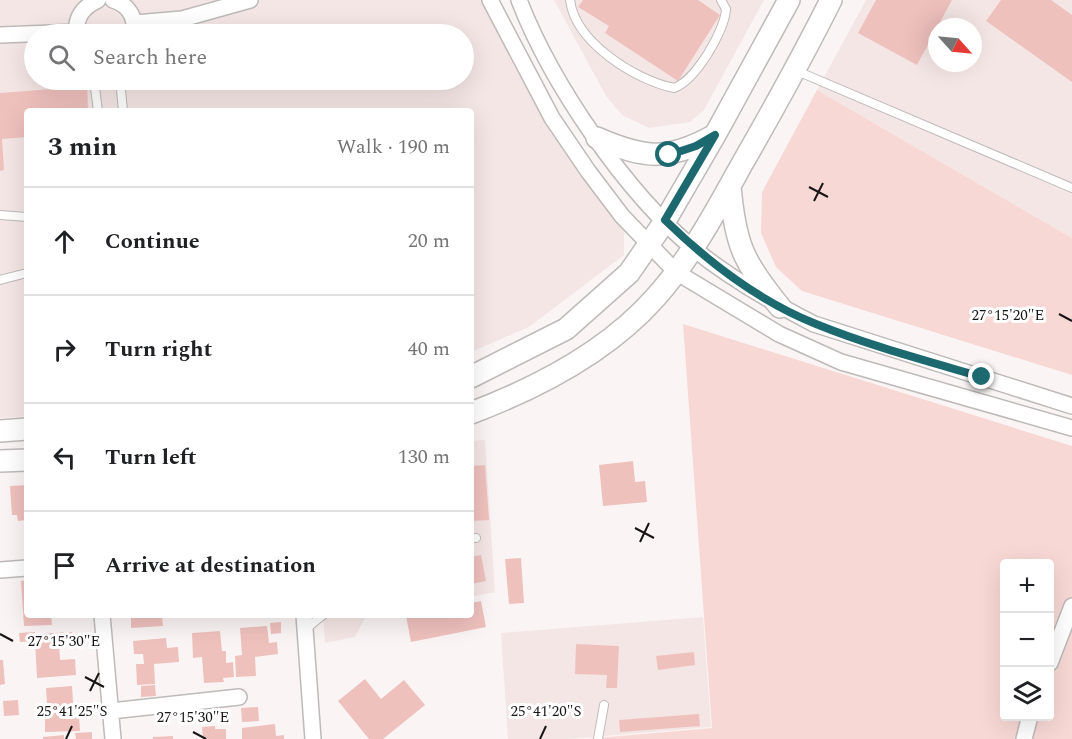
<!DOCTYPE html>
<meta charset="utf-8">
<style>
body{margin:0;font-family:Spectral,serif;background:#f2f2f2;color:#202124}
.controls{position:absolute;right:18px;bottom:18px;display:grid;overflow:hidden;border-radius:6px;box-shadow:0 6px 24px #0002}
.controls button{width:54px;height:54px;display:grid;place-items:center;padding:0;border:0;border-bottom:2px solid #e0e0e0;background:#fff;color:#202124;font:30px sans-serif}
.compass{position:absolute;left:928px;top:18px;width:54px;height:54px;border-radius:50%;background:#fff;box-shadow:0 6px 24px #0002;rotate:117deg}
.stop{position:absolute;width:18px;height:18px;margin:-14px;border:4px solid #1d6970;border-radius:50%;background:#fff}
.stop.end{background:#1d6970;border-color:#fff;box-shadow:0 2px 6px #0008}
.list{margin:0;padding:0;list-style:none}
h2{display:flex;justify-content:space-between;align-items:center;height:78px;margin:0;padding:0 24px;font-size:26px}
h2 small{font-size:20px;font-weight:400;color:#757577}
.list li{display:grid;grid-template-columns:39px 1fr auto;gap:18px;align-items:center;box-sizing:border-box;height:108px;padding:0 24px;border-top:2px solid #e0e0e0}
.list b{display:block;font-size:22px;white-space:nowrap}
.list em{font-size:20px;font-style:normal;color:#757577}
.icon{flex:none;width:33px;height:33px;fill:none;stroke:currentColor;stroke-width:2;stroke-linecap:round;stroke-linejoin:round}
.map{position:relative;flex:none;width:1072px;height:739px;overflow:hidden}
.search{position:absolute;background:#fff;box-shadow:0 6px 24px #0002;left:24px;top:24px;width:450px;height:66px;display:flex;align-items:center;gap:15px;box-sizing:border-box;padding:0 21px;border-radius:33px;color:#757577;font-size:22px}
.panel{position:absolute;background:#fff;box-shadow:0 6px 24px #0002;left:24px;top:108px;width:450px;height:510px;border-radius:6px}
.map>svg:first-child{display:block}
.built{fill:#f4e6e5;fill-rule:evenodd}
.green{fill:#f8d8d5;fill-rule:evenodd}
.building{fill:#efc1bd}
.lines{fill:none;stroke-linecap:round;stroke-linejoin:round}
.lane-casing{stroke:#bebab9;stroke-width:10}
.street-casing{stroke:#bebab9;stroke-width:18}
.secondary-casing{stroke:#bebab9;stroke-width:24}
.lane{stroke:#fff;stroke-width:8}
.street{stroke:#fff;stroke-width:15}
.secondary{stroke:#fff;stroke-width:21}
.route{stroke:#1d6970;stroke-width:8}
.ticks{fill:none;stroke:#171515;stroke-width:2}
.ticks-label{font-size:15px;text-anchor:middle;fill:#171515;stroke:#fff;stroke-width:6;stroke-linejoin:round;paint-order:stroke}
</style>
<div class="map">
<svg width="1072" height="739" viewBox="0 0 1072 739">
<rect width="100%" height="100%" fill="#faf5f4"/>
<path class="built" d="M0,0H482L554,135L624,226V255L529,327L471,352V111H27V416L0,418ZM34,34H464V80H34Z
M554,0H764L704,110L690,122L649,128L622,115L606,96Z
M866,0H1072V238L817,90ZM937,27H973V63H937Z
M485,440L495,592L471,597V441Z
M323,615H380L365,618L355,637L325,643Z
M703,617L711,727L569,739H508L501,633Z"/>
<path class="green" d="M817,90L1072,238V375L802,291L776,267L761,233L762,192Z
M683,324L1072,446V739H586L712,728ZM1004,564H1050V716H1004Z"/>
<path class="building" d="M583,0H698L720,15L678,81L605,33L609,26L578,7Z
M876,0H952L917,65L858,33Z
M1001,0H1051L1072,15V82L986,21Z
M66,80H87L88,111H27V137L2,139L4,170L0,171V93L67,88Z
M633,461L635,482L645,481L647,502L603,506L599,465Z
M485,465L489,520L471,521V466Z
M27,485V520L18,521L17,515H12L10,486Z
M481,555L486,581L471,584V557Z
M521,558L524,603L509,604L505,559Z
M27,580V615H51L52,625L24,626L21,581Z
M481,601L486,627L411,642L406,616L471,615V603Z
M127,615L162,616L163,626L131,628V617Z
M281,622V633L271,634L270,623Z
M267,626L269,643L277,642L278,654L255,657L256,676L236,677L235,656L242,655L240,628Z
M220,631L222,651H226V663L233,662L234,677L223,678L224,682L204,683L202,657L193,658L192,633Z
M35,632V634L72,632V642L59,643L60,660L75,659L76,675L37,678L35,641L20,642L19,633Z
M166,638L167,648L178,647L179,662L154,664L155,684L137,685L136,664H144L143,654H134L133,641Z
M576,644L619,646L617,688H606L607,675L575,674Z
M694,652L695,665L658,670L656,656Z
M0,660H3L5,684L0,685Z
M365,679L381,699L404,680L425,705L383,739H369L338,701Z
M155,685L156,696L141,697V686Z
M72,686L74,717L79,716L80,731L45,732V719H48L46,688Z
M18,700L19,715L4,716L3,701Z
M258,707L259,721L242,722L241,708Z
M699,714L700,726L620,732L619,720Z
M275,724L276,736L284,735V739H242V728Z
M215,726V729H226V739H203L202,727Z
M92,732V739H76L75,733Z
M64,735V739H43V737Z
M173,736V739H153V737Z"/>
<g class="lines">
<g class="lane-casing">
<path id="lane" d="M570,0C575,42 635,80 674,88C695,81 725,31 726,9L721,0
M797,71L1072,188
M94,80L98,111
M120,80L123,111
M0,215L27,217
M0,280L27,273
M471,538H476
M306,629L323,615
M598,739L604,705"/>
</g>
<g class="street-casing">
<path id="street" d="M113,0C129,5 136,18 134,34
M490,0L552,118L588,171L622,216L676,272L779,334L841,362L1072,428
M519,0C551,83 625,192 694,249C730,278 773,303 814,324L1072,406
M135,23L182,19L250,0
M77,34C75,17 83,7 98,0
M0,35L77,32
M0,570L27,568
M102,615L113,739
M304,615L313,739
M1050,663L1072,606
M111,711L239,697
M1024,739L1030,716"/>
</g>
<g class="secondary-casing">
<path id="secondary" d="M597,138C645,159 669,161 715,135
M730,186C735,244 743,262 780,307
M471,377L566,329L629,273L665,221L715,135L789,0
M471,413C537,388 608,351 655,298C691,258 716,211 742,164C773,110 803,56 831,0
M0,431L27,429
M0,461L27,460"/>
</g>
<use href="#lane" class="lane"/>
<use href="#street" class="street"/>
<use href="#secondary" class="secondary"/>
</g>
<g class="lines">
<path class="route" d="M669,155L696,146L715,135L665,220C708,262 761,302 816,324C870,346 927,361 982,377"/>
</g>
<path class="ticks" d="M809,187L828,197M814,201L823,183M1059,314L1072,321M635,528L654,538M640,542L649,523M0,634L13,641M85,677L104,687M90,691L99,673M193,732L206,739M66,739L72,726M540,739L546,726"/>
<g class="ticks-label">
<text x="1008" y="320">27°15'20"E</text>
<text x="64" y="646">27°15'30"E</text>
<text x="72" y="716">25°41'25"S</text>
<text x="546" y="716">25°41'20"S</text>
<text x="193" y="722">27°15'30"E</text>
</g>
</svg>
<div class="controls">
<button>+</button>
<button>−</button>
<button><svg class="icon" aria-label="layers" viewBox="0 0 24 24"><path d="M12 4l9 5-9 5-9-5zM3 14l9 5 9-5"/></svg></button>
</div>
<svg class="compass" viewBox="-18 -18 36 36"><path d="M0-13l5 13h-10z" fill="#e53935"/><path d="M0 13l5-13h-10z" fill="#757577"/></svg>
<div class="stop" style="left:669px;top:155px"></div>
<div class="stop end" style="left:982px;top:377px"></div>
<div class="search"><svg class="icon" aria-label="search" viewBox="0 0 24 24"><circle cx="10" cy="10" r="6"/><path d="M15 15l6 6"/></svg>Search here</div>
<section class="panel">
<h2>3 min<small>Walk · 190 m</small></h2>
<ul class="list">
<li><svg class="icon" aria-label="ahead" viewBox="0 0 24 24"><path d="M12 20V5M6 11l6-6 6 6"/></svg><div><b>Continue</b></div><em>20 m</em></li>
<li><svg class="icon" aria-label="right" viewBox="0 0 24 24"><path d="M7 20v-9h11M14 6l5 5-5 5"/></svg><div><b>Turn right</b></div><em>40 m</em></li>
<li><svg class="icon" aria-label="left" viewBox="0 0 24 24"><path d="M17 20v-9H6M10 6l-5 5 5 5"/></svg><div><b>Turn left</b></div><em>130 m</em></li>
<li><svg class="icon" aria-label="arrive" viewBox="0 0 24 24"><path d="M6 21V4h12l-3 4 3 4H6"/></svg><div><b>Arrive at destination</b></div></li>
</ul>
</section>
</div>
